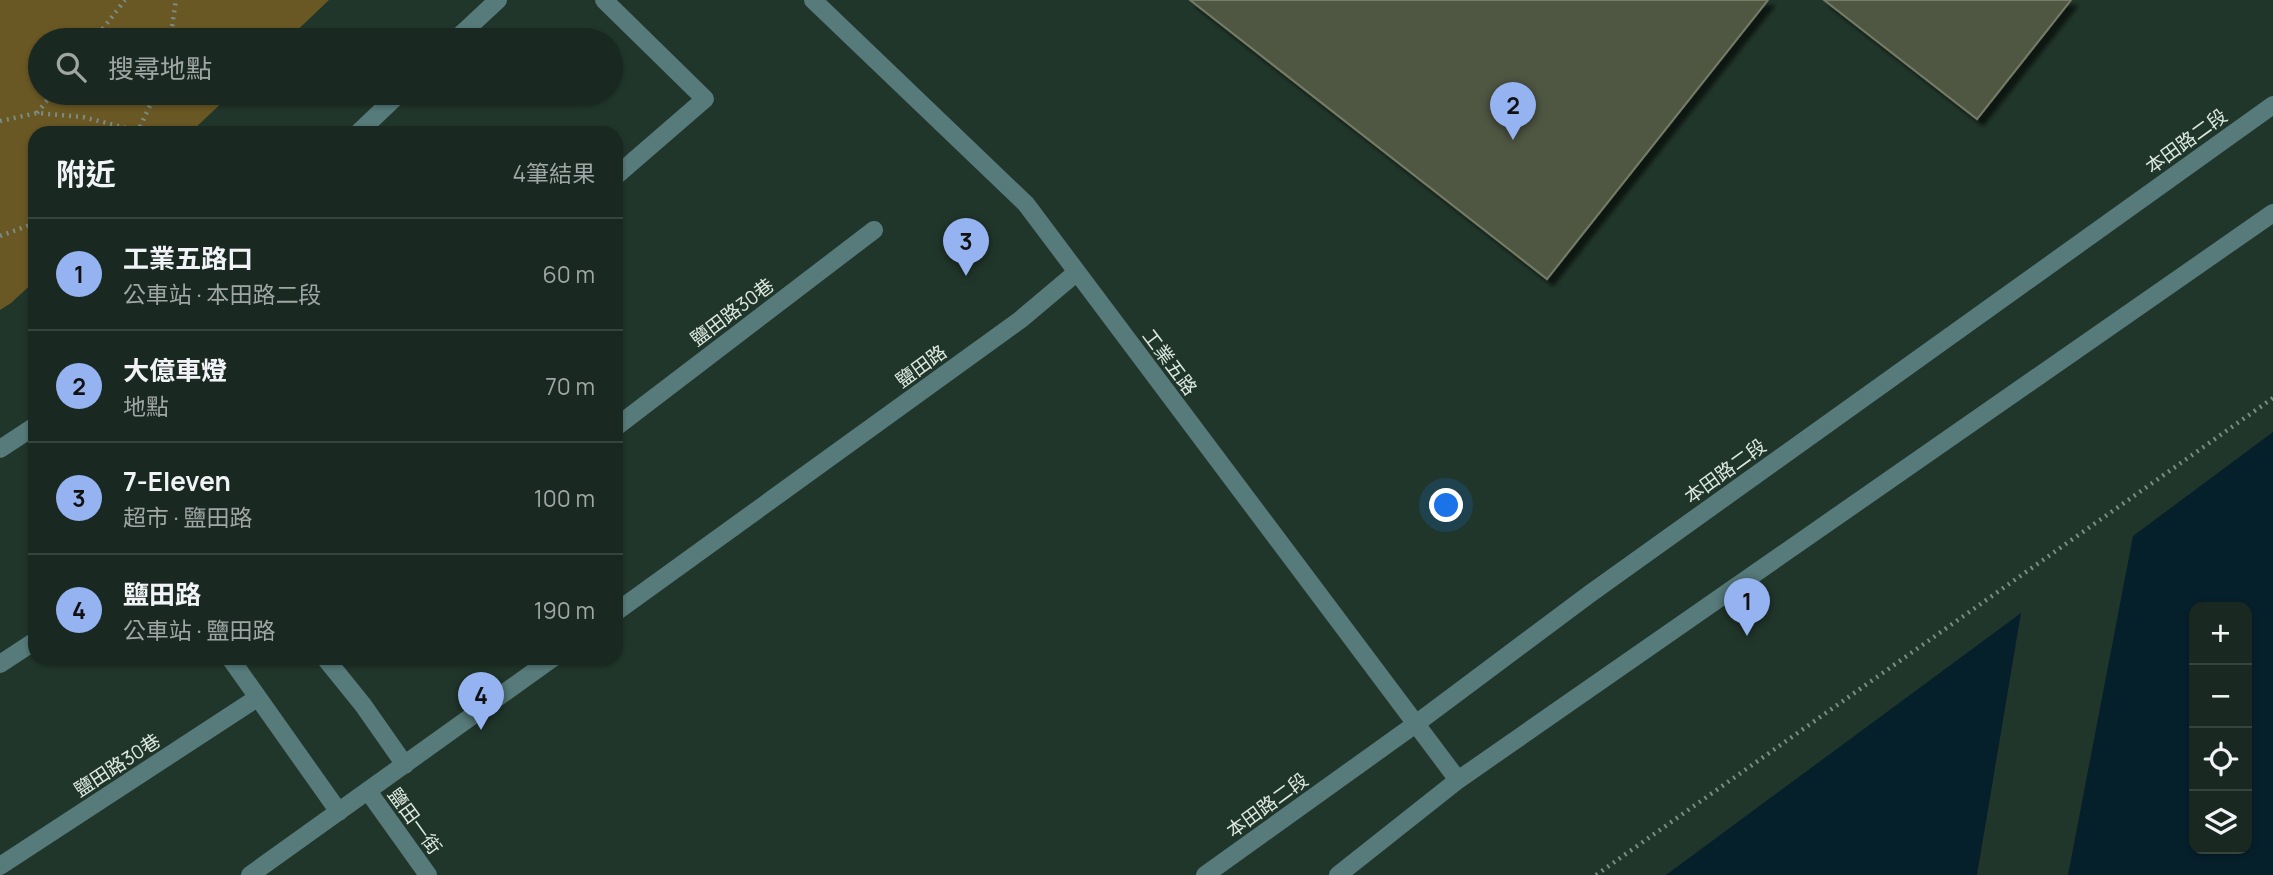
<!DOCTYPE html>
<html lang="zh-TW">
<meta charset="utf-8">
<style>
body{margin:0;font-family:Manrope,"Noto Sans TC",sans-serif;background:#223029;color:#f1f3f6}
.controls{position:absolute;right:21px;bottom:21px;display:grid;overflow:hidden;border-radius:14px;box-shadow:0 2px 5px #0004}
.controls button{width:63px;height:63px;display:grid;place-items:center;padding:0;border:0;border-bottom:2px solid #37443e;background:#192820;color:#f1f3f6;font:35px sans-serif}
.you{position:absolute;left:1447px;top:506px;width:24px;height:24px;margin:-18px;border:5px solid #fff;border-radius:50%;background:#1a73e8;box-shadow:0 0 0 10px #1a73e833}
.badge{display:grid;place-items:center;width:46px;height:46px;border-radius:50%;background:#95b2f1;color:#111;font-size:23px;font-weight:700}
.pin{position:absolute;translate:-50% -58px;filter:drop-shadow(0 2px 4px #0008)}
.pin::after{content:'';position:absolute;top:37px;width:24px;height:21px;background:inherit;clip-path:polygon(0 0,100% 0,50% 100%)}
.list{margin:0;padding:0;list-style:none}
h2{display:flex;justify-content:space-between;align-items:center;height:91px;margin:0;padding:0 28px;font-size:30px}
h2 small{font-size:23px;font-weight:400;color:#9fa6a5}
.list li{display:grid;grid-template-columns:46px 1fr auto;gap:21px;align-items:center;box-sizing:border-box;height:112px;padding:0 28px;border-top:2px solid #37443e}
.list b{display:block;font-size:26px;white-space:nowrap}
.list p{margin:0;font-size:23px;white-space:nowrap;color:#9fa6a5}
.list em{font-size:23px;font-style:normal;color:#9fa6a5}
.icon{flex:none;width:38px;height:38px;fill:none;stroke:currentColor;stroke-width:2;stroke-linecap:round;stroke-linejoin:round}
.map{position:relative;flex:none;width:2273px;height:875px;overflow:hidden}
.search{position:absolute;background:#192820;box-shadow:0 2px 5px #0004;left:28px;top:28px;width:595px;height:77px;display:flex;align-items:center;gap:18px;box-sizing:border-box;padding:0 24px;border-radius:38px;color:#9fa6a5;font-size:26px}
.panel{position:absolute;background:#192820;box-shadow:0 2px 5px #0004;left:28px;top:126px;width:595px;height:539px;border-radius:21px}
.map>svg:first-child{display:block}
.green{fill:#695724}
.water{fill:#06202b;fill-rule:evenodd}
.building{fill:#4f5742;stroke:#747c66;stroke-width:2;filter:url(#shadow)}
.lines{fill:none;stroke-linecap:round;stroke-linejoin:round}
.path{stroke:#7b8c82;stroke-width:4.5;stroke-dasharray:2 5;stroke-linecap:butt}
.minor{stroke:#567b7a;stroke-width:18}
.labels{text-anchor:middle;stroke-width:5;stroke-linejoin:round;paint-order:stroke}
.street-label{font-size:19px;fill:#dce8e0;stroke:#21362a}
</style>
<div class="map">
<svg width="2273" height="875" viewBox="0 0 2273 875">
<defs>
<filter id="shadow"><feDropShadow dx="6" dy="6" stdDeviation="2" flood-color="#0009"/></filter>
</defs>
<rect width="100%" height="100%" fill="#21362a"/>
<path class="green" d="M0,0H329L287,40H40V93H232L190,133H35V281L11,303L0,310Z"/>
<path class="water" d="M2273,432V875H2068L2133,536ZM2194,607H2247V849H2194Z
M2021,613L1977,875H1666Z"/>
<path class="building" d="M1190,0H1768L1547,279Z
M1824,0H2071L1977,119Z"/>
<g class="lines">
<path class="path" d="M94,40L125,0
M170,40L176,0
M37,113L53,93
M0,121L37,113L83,117L138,131
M137,133L156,93
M0,236L35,223
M1596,875L2273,398"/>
<path class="minor" d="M604,0L705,99L616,176
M813,0L1026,204L1458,780
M455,40L498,0
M358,133L400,93
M616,427L874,230
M0,449L35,426
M616,612L1020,320L1077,272
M230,658L339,812
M325,658L363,705L405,765
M0,664L35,641
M368,791L428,875
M0,866L257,698
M250,875L553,658
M1205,875L1417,723L1591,593L2273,105
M1338,875L1458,780L2273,213"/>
</g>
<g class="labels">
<g class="street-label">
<text transform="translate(2186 141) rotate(-36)" y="7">本田路二段</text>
<text transform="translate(732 312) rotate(-37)" y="7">鹽田路30巷</text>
<text transform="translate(1170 362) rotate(53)" y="7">工業五路</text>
<text transform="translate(921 366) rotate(-36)" y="7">鹽田路</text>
<text transform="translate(1725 471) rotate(-36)" y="7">本田路二段</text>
<text transform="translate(117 765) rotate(-33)" y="7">鹽田路30巷</text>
<text transform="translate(1267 805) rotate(-36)" y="7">本田路二段</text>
<text transform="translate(415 821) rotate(54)" y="7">鹽田一街</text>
</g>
</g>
</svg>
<div class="controls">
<button>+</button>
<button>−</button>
<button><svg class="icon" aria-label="locate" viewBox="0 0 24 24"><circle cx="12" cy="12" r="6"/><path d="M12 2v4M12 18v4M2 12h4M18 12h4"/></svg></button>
<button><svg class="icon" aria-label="layers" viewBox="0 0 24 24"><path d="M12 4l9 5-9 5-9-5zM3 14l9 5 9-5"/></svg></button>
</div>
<div class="you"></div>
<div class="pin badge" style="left:1747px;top:636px">1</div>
<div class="pin badge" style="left:1513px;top:140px">2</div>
<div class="pin badge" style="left:966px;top:276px">3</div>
<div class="pin badge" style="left:481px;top:730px">4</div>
<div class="search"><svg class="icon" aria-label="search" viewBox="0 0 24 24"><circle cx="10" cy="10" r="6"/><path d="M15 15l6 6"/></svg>搜尋地點</div>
<section class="panel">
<h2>附近<small>4筆結果</small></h2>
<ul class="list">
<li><span class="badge">1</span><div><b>工業五路口</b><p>公車站 · 本田路二段</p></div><em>60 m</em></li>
<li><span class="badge">2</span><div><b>大億車燈</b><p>地點</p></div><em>70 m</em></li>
<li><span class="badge">3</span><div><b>7-Eleven</b><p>超市 · 鹽田路</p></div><em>100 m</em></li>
<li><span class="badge">4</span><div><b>鹽田路</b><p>公車站 · 鹽田路</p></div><em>190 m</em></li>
</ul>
</section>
</div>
